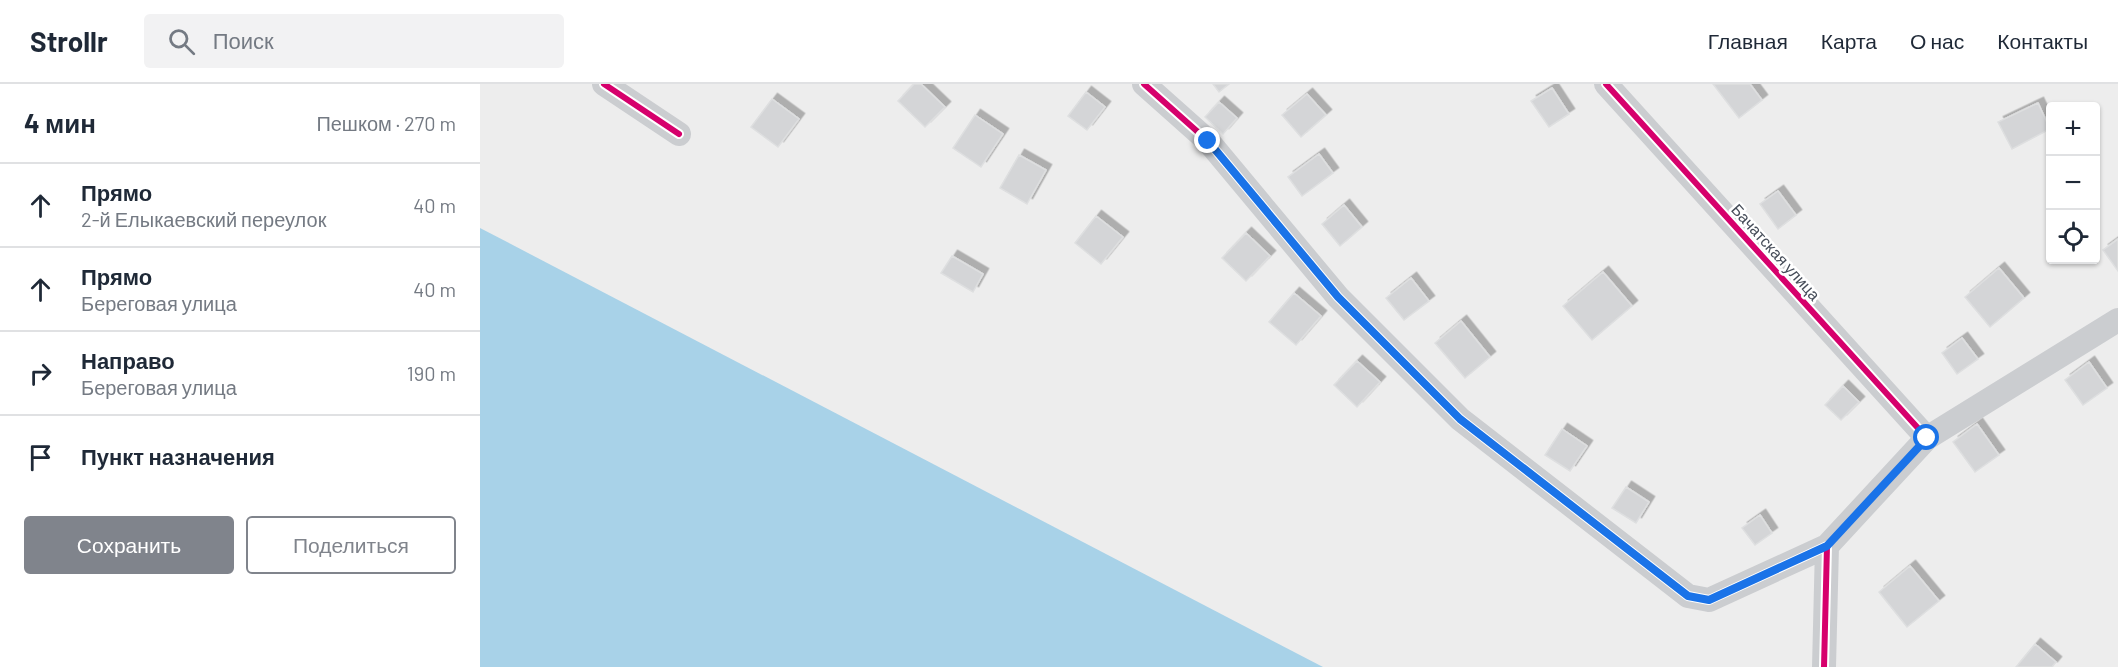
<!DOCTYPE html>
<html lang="ru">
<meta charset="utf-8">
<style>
body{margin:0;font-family:Barlow,sans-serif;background:#f2f2f3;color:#1f2937}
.controls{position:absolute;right:18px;top:18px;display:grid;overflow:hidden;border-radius:6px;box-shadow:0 2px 4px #0004}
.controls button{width:54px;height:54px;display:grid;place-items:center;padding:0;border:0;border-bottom:2px solid #e0e1e3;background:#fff;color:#1f2937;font:30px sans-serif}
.stop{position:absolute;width:18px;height:18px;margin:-14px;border:4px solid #1a73e8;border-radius:50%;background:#fff}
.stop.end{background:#1a73e8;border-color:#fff;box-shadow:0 2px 6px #0008}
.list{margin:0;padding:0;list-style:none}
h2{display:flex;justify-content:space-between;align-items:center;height:78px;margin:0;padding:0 24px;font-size:26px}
h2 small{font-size:20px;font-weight:400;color:#747a83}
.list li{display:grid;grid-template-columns:39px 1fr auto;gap:18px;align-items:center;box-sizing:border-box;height:84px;padding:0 24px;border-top:2px solid #e0e1e3}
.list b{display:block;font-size:22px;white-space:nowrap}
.list p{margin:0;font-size:20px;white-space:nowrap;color:#747a83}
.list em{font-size:20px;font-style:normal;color:#747a83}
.actions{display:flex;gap:12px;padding:18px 24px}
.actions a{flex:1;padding:14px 0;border:2px solid #80848c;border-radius:6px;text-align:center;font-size:21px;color:#80848c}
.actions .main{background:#80848c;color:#fff}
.icon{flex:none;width:33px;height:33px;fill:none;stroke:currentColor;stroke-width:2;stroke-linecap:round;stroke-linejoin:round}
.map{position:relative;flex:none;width:1638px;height:583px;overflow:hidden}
header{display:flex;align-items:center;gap:36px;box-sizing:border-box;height:84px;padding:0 30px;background:#fff;border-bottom:2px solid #e0e1e3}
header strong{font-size:28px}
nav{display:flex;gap:33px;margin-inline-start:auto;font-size:21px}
.search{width:420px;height:54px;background:#f2f2f3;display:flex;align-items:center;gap:15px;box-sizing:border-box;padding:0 21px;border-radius:6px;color:#747a83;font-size:22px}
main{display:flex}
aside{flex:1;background:#fff}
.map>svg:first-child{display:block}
.water{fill:#a8d2e8}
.building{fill:#d4d5d7;stroke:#dedfe0;stroke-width:1.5;filter:url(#shadow)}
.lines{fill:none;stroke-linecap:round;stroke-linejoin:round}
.minor{stroke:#cbcdd0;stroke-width:24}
.cycleway-casing{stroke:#fff;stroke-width:10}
.cycleway{stroke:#d6006c;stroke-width:6}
.route{stroke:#1a73e8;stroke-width:8}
.labels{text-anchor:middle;stroke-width:5;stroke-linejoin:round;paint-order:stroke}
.street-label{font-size:16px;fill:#454c58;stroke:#fff}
</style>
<header>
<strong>Strollr</strong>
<div class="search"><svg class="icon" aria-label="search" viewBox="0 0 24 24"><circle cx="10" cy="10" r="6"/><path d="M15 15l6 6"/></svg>Поиск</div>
<nav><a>Главная</a><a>Карта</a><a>О нас</a><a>Контакты</a></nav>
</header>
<main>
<aside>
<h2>4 мин<small>Пешком · 270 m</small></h2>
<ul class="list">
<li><svg class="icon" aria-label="ahead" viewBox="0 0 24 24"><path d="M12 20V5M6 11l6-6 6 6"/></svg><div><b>Прямо</b><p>2-й Елыкаевский переулок</p></div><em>40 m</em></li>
<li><svg class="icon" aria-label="ahead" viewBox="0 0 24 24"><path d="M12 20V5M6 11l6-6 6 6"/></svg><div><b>Прямо</b><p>Береговая улица</p></div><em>40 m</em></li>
<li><svg class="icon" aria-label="right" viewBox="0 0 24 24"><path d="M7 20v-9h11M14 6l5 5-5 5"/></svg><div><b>Направо</b><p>Береговая улица</p></div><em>190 m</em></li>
<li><svg class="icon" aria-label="arrive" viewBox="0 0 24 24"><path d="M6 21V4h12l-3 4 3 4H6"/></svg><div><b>Пункт назначения</b></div></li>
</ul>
<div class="actions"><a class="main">Сохранить</a><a>Поделиться</a></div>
</aside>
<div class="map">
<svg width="1638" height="583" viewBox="0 0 1638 583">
<defs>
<filter id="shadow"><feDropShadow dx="5.5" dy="-5.5" stdDeviation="0" flood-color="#0004"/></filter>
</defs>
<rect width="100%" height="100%" fill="#ededed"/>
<path class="water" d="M0,144L843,583H0Z"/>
<path class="building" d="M434,0H441L465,23L445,43L418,17Z
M733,0H749L739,8Z
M1233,0H1270L1282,16L1259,34Z
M1072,4L1089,30L1069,43L1051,17Z
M606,8L625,23L607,46L588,32Z
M827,10L846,31L821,53L802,31Z
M292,15L319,35L298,63L271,43Z
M739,18L757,34L743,50L725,33Z
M1558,19L1570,45L1532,65L1518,38Z
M495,31L523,50L501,83L473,64Z
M839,70L853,89L822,112L808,93Z
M539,71L566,86L547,120L520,104Z
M1298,107L1316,131L1298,145L1280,120Z
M864,121L882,143L860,162L842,140Z
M616,132L643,153L621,180L595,159Z
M766,149L790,172L766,197L742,174Z
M1638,155V187L1623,166Z
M472,172L503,190L493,208L461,189Z
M1519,184L1544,214L1510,243L1485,213Z
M1123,188L1152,222L1112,256L1083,222Z
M931,194L949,217L924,236L906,214Z
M814,209L841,232L816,261L789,238Z
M981,237L1010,273L985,294L955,259Z
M1482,254L1498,275L1477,290L1462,269Z
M877,277L900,298L877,323L854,301Z
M1609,278L1627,304L1603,321L1585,296Z
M1363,302L1379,318L1361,336L1345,321Z
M1497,340L1519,371L1495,388L1473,358Z
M1082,345L1107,362L1090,387L1065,371Z
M1146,403L1169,418L1156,439L1132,424Z
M1280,431L1292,449L1275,461L1262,444Z
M1430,482L1459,517L1427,543L1399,508Z
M1555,560L1576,578L1572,583H1536Z"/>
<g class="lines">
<path class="minor" d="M124,0L199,50
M664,0L728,57L858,213L980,335L1208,512L1229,516L1347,462L1344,583
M1126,0L1447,354
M1347,462L1447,354L1638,236"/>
<g class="cycleway-casing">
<path id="cycleway" d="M124,0L199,50
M664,0L728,57L858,213L980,335L1208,512L1229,516L1347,462L1344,583
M1126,0L1447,354"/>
</g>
<use href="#cycleway" class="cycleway"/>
</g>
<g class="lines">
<path class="route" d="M728,57L858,213L980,335L1208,512L1229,516L1347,462L1447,354"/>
</g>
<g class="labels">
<g class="street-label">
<text transform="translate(1296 168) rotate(48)" y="6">Бачатская улица</text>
</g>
</g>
</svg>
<div class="controls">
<button>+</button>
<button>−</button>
<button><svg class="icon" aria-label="locate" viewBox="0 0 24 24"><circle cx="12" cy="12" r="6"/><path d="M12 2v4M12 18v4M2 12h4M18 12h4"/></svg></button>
</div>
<div class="stop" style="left:1447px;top:354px"></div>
<div class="stop end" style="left:728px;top:57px"></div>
</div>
</main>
